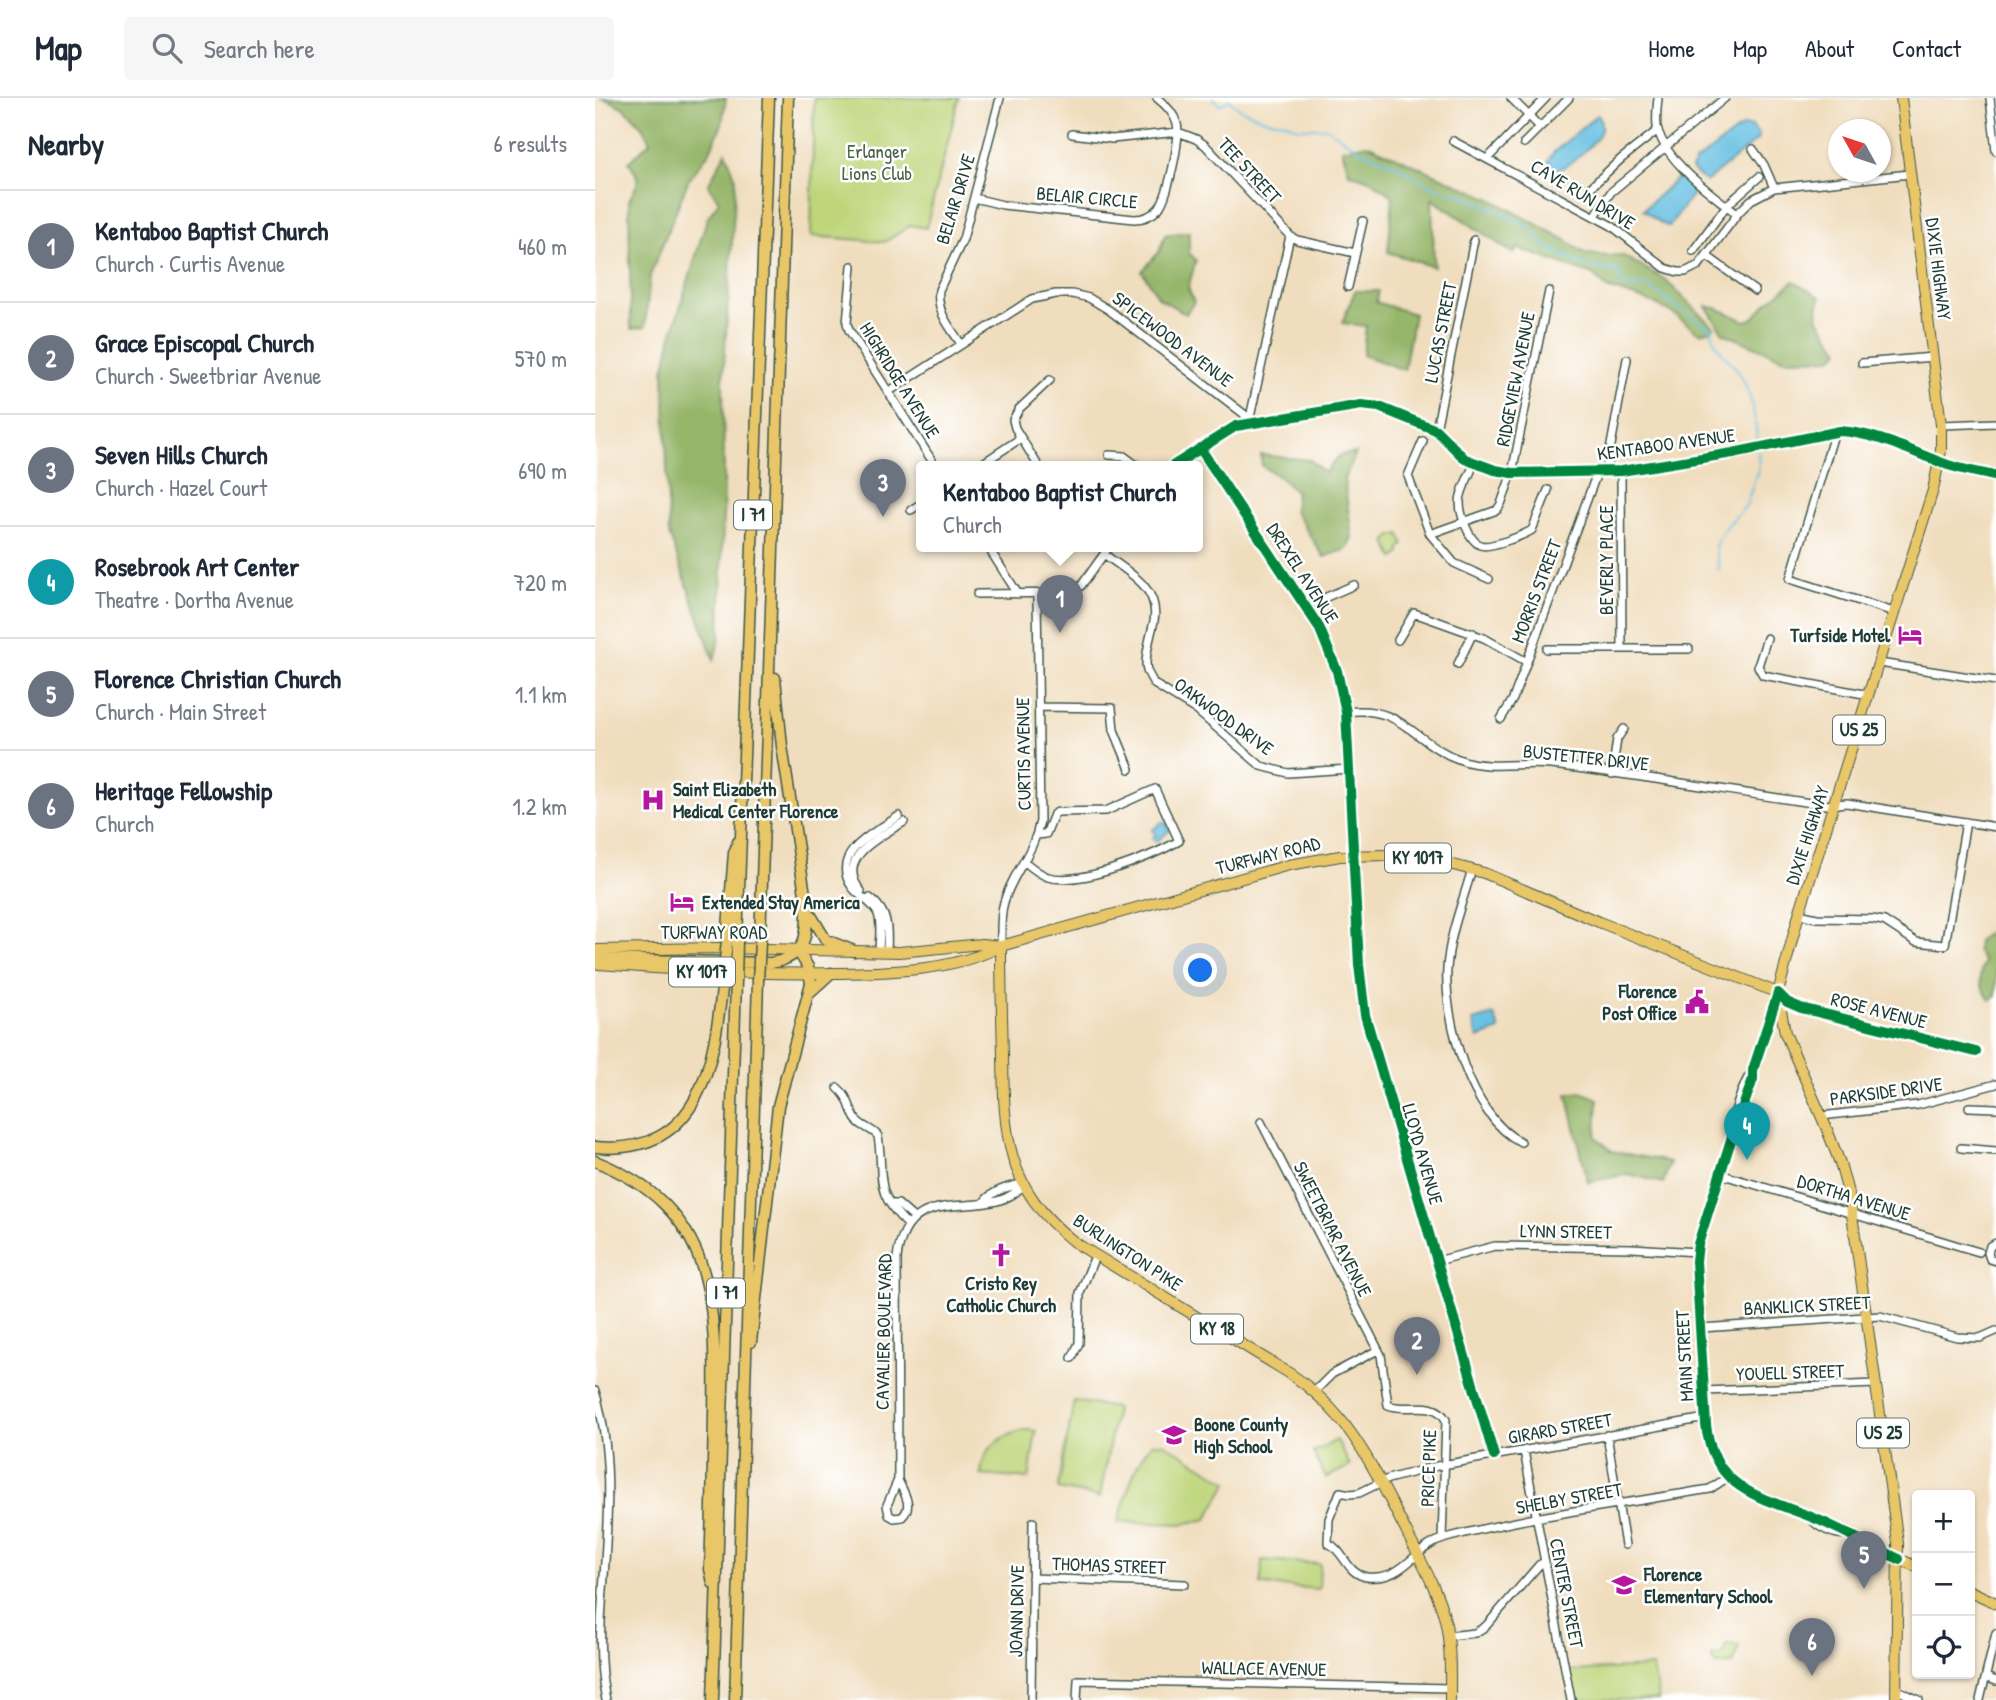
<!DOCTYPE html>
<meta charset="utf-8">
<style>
body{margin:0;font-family:"Patrick Hand",sans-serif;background:#f6f6f7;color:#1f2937}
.controls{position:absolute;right:21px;bottom:21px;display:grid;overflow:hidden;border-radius:7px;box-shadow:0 2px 5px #0004}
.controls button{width:63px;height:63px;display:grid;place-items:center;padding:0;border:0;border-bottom:2px solid #e0e1e3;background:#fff;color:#1f2937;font:35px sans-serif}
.compass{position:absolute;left:1233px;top:21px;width:63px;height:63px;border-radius:50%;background:#fff;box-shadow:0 2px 5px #0004;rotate:310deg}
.you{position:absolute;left:606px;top:873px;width:24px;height:24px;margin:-18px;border:5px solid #fff;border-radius:50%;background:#1a73e8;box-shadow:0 0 0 10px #1a73e833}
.badge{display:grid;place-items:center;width:46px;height:46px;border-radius:50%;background:#1a73e8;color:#fff;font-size:23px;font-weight:700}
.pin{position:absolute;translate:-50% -58px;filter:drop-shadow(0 2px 4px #0008)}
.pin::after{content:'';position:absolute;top:37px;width:24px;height:21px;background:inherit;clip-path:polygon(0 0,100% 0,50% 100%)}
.popup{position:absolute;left:321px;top:363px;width:287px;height:91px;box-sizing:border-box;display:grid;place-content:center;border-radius:7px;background:#fff;filter:drop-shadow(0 2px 5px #0005);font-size:23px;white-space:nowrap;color:#747a83}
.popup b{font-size:26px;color:#1f2937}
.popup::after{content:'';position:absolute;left:50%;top:100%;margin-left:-14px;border:14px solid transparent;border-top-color:#fff}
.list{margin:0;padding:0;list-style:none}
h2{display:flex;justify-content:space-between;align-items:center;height:91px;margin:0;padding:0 28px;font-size:30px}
h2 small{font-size:23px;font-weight:400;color:#747a83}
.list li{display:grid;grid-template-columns:46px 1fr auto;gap:21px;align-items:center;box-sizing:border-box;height:112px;padding:0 28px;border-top:2px solid #e0e1e3}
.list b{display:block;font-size:26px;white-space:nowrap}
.list p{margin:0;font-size:23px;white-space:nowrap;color:#747a83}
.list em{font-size:23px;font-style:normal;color:#747a83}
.icon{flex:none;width:38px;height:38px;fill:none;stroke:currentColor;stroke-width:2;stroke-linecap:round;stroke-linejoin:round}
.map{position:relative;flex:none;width:1401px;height:1602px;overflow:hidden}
header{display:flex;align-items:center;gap:42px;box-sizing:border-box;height:98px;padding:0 35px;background:#fff;border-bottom:2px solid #e0e1e3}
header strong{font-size:33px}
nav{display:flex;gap:38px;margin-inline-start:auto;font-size:24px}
.search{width:490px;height:63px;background:#f6f6f7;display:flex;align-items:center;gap:18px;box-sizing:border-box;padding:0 24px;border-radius:7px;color:#747a83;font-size:26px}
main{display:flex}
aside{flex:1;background:#fff}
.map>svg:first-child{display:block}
.green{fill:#bed57a;stroke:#6e8957;stroke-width:2}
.forest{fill:#96b66a;stroke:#5a7a4f;stroke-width:2}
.water{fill:#65bfe2;stroke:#427e8b;stroke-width:2}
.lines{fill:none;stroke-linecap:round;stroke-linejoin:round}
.stream{stroke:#65bfe2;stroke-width:2}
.minor-casing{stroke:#3e5549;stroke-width:10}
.major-casing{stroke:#3e5549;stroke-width:12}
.highway-casing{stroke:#3e5549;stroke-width:13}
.minor{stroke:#fff;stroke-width:7}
.major{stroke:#e9c769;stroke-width:10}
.highway{stroke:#e9c769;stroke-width:10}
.highway-bridge-casing{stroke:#3e5549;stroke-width:13;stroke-linecap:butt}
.highway-bridge{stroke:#e9c769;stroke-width:10}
.cycleway-casing{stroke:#fff;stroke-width:15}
.cycleway{stroke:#00873e;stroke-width:10}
.labels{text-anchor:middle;stroke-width:5;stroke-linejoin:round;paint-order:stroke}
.shield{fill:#fff;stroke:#627771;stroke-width:2}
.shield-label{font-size:18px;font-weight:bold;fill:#1f3d34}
.park-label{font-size:19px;fill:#476346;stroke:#fff}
.street-label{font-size:19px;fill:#1f3d34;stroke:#fff}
.poi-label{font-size:19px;font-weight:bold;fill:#1f3d34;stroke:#fff;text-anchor:start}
</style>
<header>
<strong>Map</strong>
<div class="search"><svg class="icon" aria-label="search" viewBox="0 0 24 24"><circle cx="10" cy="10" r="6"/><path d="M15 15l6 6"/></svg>Search here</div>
<nav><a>Home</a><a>Map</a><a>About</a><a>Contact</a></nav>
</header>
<main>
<aside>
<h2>Nearby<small>6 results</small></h2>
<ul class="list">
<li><span class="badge" style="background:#6b7280">1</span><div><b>Kentaboo Baptist Church</b><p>Church · Curtis Avenue</p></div><em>460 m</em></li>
<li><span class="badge" style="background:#6b7280">2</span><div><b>Grace Episcopal Church</b><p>Church · Sweetbriar Avenue</p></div><em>570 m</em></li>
<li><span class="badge" style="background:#6b7280">3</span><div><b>Seven Hills Church</b><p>Church · Hazel Court</p></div><em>690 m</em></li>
<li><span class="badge" style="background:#0f9aa8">4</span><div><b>Rosebrook Art Center</b><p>Theatre · Dortha Avenue</p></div><em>720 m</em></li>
<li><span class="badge" style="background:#6b7280">5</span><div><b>Florence Christian Church</b><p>Church · Main Street</p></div><em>1.1 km</em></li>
<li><span class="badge" style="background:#6b7280">6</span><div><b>Heritage Fellowship</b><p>Church</p></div><em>1.2 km</em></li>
</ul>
</aside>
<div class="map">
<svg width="1401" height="1602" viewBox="0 0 1401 1602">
<rect width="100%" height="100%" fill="#fff"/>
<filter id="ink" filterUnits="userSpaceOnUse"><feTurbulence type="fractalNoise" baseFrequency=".0143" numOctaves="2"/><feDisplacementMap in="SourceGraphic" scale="14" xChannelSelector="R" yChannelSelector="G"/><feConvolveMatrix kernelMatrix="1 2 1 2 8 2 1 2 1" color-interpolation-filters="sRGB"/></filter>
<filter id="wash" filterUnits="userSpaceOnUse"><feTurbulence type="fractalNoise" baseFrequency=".00686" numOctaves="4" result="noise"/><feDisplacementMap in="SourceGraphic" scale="28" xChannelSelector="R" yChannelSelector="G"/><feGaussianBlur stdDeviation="1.57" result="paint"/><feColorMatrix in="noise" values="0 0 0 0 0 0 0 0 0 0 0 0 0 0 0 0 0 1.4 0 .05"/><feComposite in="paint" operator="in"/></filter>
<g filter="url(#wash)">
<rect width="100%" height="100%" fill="#f0ddbd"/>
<path class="green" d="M219,0H364L331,130L316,127L290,144L216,138Z
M805,436L809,447L805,450V456L799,460L791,444L797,438Z
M479,1303L521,1310L505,1399L463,1391Z
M430,1332L441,1333L434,1381L386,1377C387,1349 405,1338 430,1332Z
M742,1342L755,1368L731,1380L718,1354Z
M557,1345L570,1346L633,1384L612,1421L588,1426L523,1424C532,1397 538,1367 557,1345Z
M667,1462L725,1466L724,1491L666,1487Z
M1131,1547L1144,1548L1138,1566L1121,1567L1117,1563L1118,1557L1127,1558Z
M1058,1569L1064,1602H976L971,1573Z"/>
<path class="forest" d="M5,0H131L127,26L115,53L93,83L55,178L50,229L36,231L34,102C44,85 46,81 34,64L55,44C47,24 28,4 5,0Z
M772,46L896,101L974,144L989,155L1011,158L1026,157L1068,180L1119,229L1117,232L1104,235L1075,213L1053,203L1012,190L998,177L922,150L919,156L837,101L839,169L793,154L798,98L775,82L754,75L747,51Z
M131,54L141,81L128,283L129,382L125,539L119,562L74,436L69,273L78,233L112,121L124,103L113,87Z
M594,134V155L601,162L593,190L599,204L591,216L564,200L547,173L564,154L570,137Z
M1199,183L1225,199L1222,219L1245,252L1237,260L1190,261L1128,235L1111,208L1124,211L1150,223L1157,221L1172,205Z
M760,193H784L781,204L819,216L809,272L768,257L771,228L747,225Z
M761,355L749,381L757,439L752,451L729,459L699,413L701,394L686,380L667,368L666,357L715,362L730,375L745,357Z
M1393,835H1401V898L1395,902C1385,888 1382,880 1389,864L1382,853L1383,842Z
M986,994L1003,1001L1001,1039L1017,1053L1075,1064L1068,1085L1033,1076L993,1084L972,996Z"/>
<path class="water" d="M1002,17L1005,19C1005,23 1007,27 1006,31C1005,42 971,72 960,72L953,63L958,55Z
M1148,28H1157L1164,37L1162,42L1111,84L1096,71L1100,64Z
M1089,79L1101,89L1100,93L1074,128L1067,126L1048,112L1081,81Z
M567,724L571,725L575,732L561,744L557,740L561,736L557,732Z
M899,917L905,932L883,940L878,923Z"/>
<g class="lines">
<path class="stream" d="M618,0L625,7L634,2L647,12L672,22L690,24L703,30H732L765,52L805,69L824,82L842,90L868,97L933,128L953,150L990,168L1023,173L1027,187L1054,189L1117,232C1118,251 1133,258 1143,273C1158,297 1160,322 1163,348
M1124,472L1120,448L1129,431L1151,408L1164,368L1163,354"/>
</g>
</g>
<g filter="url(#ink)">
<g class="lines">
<g class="minor-casing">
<path id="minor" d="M916,0L945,29
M1063,0C1062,11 1060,23 1063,33C1075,68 1115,94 1142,116
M1395,0L1401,53
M477,36L517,41L583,34L601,41L610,47L695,138L702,142L760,155
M858,43L1017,128L1070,170L1083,174H1090L1104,167L1144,114L1156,102L1179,90L1315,76
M929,45L974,0
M1158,51L1169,67L1179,90
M893,60L951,0
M995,90L1026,61L1063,32
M379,100L408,107L539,121C549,121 557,118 564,110C573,98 586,40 582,26C579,15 571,7 562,0
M1000,118L1016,94L1130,0
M1098,153L1132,107L1164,79
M1112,158L1160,193
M257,168L252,225L254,232L341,369
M753,189L768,123
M366,246C355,229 341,214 344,192L368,141L405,0
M1267,265L1338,259
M293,294L437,201L461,196H477L494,200L514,212L649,316L654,324
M654,324L695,138
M1346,327L1401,325
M841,332L879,142
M1240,333L1195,481L1299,514
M828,343L813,378L835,436L859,465L894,481
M605,350L724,529L742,573L751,614L764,867L770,917L899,1358
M514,357L529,358L544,369
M382,369L426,340
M444,369L420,330L418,322L424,311L455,282
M576,369L641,328L766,307L784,309L841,332L870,361L900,372L917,375L1026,373L1138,355L1245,333C1282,335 1319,355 1353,367C1369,372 1385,375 1401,378
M876,373C872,382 865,394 865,404C865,415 873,442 885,447C894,451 929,437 937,432L953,392
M1026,373L1027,550
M1011,374L1032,261
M316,412L327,405
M835,436L902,412L906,406L917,375L954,193
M393,449L423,496
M509,456C532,474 565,489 559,523C556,537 551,552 551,566L552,573L559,586L601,612L666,668L693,675L754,671
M382,496L474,495L486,488L514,449
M711,508L759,487
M1172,540L1163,568L1168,577L1274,597
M803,542L819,515L889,540L932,564
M952,551H1094
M1284,565L1401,583
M863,566L878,535
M444,609L517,610L519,632L535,671
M751,614C808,606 819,646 866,662C894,672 926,664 956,667C1047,677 1139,694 1230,707L1252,705L1401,729
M906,621L918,601L1002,375
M1017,676L1022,641L1029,631
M430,764C437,770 444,776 453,779C486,788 555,759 584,743L560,691L511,713L463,714L459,716L451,736L442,737
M877,771C868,803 854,837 852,871C849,922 876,1020 926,1044
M266,793C238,760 287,738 309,724
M275,800C294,814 293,831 292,853
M1204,816L1222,820L1277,821L1289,823L1321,844L1350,847L1371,724
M406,848C406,834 405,817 409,804C418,773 438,758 445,723L442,496
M284,853C284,842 287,827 283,816C278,804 264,799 257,789C233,755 282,733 304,718
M243,990C254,999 254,1009 260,1020C265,1029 277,1030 283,1038C290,1082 277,1092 313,1127
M1374,1009L1401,1010
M1226,1018L1323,1007L1401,986
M666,1024L786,1257L793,1307C812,1315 839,1300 851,1322L847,1441
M1136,1041C1134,1026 1148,985 1157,973
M1366,1050L1401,1053
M1125,1076L1384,1154
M389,1104C397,1093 415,1088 428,1086
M297,1106H303L320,1121
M1401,1145L1395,1148L1393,1155L1395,1161L1401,1163
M842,1163L900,1148L1037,1150L1102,1154
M1106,1230L1285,1218L1362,1239L1385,1240L1401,1233
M477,1260L484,1245L485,1195L500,1158
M0,1293C18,1353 13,1417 9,1479C6,1520 2,1561 11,1602
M720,1293L737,1276L783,1252
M1110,1293L1281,1286
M1111,1320L842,1368L793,1381L764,1395L755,1396L745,1394L734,1421L733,1445C750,1453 751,1476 772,1479C810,1483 818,1449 851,1440C937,1417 1027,1406 1115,1391L1133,1379
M1012,1337L1030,1447
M929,1353L976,1602
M303,1382L292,1407L294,1417L299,1420L307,1419C319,1408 309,1395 303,1382L302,1160C313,1076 395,1130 429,1086
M1215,1420C1223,1430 1239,1437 1252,1437
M1304,1461C1278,1449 1253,1435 1226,1423C1174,1400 1119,1397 1111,1327L1101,1163L1103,1146L1136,1042L1158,981V972L1183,895L1192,904L1206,910L1381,954
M437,1480L590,1486
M853,1538L880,1535L891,1528L944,1467L950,1464
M1391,1579L1401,1583
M1302,1592L1324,1602
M436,1602L438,1424
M482,1602L483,1582L855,1590
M1385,1602L1401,1535"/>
</g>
<g class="major-casing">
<path id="major" d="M406,848C406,884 407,920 408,956C409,1037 410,1089 479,1144L694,1275C755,1315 778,1370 811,1433C825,1462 842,1490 850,1522C856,1548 855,1575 855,1602
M0,852L124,850L304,854L387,846L405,848
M3,866C85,872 162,877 244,875C297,874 358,873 406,848L694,767L745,758L794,757L839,762L889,775L1004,824L1183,895
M1304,1461L1322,1469
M1375,1493L1401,1505
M1301,1602L1303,1445L1255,1102L1245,1065L1231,1029L1190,935L1183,895L1204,816L1338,392L1346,353V327L1306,0"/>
</g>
<g class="highway-casing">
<path id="highway" d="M214,814L231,842L259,853
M132,842L139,755L143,744
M142,843L174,0
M165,843L193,0
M0,861L176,865C211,859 212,840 212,809L187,648L180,580
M214,895L236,875
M0,1049C107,1059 119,964 128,882
M0,1063C122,1112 121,1203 119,1316C118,1368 117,1420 115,1471L118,1485
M156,1244L183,1008L216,885L213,869L203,853
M118,1602L141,883
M140,1602L163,883"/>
</g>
<use href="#minor" class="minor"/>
<use href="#major" class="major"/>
<use href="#highway" class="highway"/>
<g class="highway-bridge-casing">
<path id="highway-bridge" d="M128,882L132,842
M141,883L142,843
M163,883L165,843"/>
</g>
<use href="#highway-bridge" class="highway-bridge"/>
<g class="cycleway-casing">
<path id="cycleway" d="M605,350L724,529L742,573L751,614L764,867L770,917L899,1358
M576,369L641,328L766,307L784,309L841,332L870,361L900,372L917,375L1026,373L1138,355L1245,333C1282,335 1319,355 1353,367C1369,372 1385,375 1401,378
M1304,1461C1278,1449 1253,1435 1226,1423C1174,1400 1119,1397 1111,1327L1101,1163L1103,1146L1136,1042L1158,981V972L1183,895L1192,904L1206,910L1381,954"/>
</g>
<use href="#cycleway" class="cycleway"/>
</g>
</g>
<defs>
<g id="hotel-bare" transform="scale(1.89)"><path d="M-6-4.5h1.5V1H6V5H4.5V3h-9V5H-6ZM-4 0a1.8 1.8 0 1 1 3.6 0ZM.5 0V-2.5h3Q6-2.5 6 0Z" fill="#b5179e" stroke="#fff" stroke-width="2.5" paint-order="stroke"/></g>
<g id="hospital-bare" transform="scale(1.89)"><path d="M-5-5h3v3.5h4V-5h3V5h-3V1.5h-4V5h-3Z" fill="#b5179e" stroke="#fff" stroke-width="2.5" paint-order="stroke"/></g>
<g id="civic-bare" transform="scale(1.89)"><path d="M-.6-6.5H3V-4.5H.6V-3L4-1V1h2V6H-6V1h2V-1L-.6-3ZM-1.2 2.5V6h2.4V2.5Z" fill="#b5179e" stroke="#fff" stroke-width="2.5" paint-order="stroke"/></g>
<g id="church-bare" transform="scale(1.89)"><path d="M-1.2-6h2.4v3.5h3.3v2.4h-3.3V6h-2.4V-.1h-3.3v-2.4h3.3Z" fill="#b5179e" stroke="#fff" stroke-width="2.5" paint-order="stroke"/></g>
<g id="school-bare" transform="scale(1.89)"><path d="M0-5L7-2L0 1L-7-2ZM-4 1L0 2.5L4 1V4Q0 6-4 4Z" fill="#b5179e" stroke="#fff" stroke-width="2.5" paint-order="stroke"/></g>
</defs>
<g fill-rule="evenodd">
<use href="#hotel-bare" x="1315" y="537"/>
<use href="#hospital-bare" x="58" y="702"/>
<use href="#hotel-bare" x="87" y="804"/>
<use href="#civic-bare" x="1102" y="904"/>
<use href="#church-bare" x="406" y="1157"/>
<use href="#school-bare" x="579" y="1337"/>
<use href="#school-bare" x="1029" y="1487"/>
</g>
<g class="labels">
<g class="shield">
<rect x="139" y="402.5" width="38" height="29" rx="5"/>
<rect x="1238" y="617.5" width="52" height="29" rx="5"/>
<rect x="790" y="745.5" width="66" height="29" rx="5"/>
<rect x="74" y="859.5" width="66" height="29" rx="5"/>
<rect x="112" y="1180.5" width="38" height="29" rx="5"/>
<rect x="596" y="1216.5" width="52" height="29" rx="5"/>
<rect x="1262" y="1320.5" width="52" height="29" rx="5"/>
</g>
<g class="shield-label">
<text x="158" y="423">I 71</text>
<text x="1264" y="638">US 25</text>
<text x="823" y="766">KY 1017</text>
<text x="107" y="880">KY 1017</text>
<text x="131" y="1201">I 71</text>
<text x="622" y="1237">KY 18</text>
<text x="1288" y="1341">US 25</text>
</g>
<g class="park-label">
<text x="282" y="60">Erlanger<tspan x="282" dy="22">Lions Club</tspan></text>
</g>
<g class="street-label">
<text transform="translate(655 72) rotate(47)" y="7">TEE STREET</text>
<text transform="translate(988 96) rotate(31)" y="7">CAVE RUN DRIVE</text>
<text transform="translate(492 99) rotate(5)" y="7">BELAIR CIRCLE</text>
<text transform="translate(360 101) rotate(-73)" y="7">BELAIR DRIVE</text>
<text transform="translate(1344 171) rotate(83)" y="7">DIXIE HIGHWAY</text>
<text transform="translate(845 234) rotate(-79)" y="7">LUCAS STREET</text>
<text transform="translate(578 241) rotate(37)" y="7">SPICEWOOD AVENUE</text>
<text transform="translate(920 281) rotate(-79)" y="7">RIDGEVIEW AVENUE</text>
<text transform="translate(305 282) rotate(58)" y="7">HIGHRIDGE AVENUE</text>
<text transform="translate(1071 346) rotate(-8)" y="7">KENTABOO AVENUE</text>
<text transform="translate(1011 462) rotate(-90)" y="7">BEVERLY PLACE</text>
<text transform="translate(708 475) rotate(57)" y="7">DREXEL AVENUE</text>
<text transform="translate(941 493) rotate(-69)" y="7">MORRIS STREET</text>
<text transform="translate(629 618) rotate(36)" y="7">OAKWOOD DRIVE</text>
<text transform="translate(428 656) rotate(-91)" y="7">CURTIS AVENUE</text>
<text transform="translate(991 659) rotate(6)" y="7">BUSTETTER DRIVE</text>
<text transform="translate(1212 737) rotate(-72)" y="7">DIXIE HIGHWAY</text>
<text transform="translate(673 757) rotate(-14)" y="7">TURFWAY ROAD</text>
<text x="119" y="841">TURFWAY ROAD</text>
<text transform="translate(1284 912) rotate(14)" y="7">ROSE AVENUE</text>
<text transform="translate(1291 993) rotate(-8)" y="7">PARKSIDE DRIVE</text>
<text transform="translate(828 1056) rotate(74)" y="7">LLOYD AVENUE</text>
<text transform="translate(1259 1099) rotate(17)" y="7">DORTHA AVENUE</text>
<text transform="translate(738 1131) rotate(63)" y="7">SWEETBRIAR AVENUE</text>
<text transform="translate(971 1133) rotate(1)" y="7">LYNN STREET</text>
<text transform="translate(533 1154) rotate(33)" y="7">BURLINGTON PIKE</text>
<text transform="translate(1212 1207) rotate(-3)" y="7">BANKLICK STREET</text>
<text transform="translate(288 1234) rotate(-89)" y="7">CAVALIER BOULEVARD</text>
<text transform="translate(1089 1258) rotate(-93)" y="7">MAIN STREET</text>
<text transform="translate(1195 1274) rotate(-2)" y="7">YOUELL STREET</text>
<text transform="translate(965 1330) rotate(-10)" y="7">GIRARD STREET</text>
<text transform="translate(833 1370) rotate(-88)" y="7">PRICE PIKE</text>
<text transform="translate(974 1400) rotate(-10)" y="7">SHELBY STREET</text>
<text transform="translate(514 1467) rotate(2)" y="7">THOMAS STREET</text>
<text transform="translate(972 1495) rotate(79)" y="7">CENTER STREET</text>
<text transform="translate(421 1513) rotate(-89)" y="7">JOANN DRIVE</text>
<text transform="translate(669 1570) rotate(1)" y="7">WALLACE AVENUE</text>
</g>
<g class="poi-label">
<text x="1295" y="544" text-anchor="end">Turfside Motel</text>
<text x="78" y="698">Saint Elizabeth<tspan x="78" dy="22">Medical Center Florence</tspan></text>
<text x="107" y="811">Extended Stay America</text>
<text x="1082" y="900" text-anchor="end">Florence<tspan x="1082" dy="22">Post Office</tspan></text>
<text x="406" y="1192" text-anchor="middle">Cristo Rey<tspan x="406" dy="22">Catholic Church</tspan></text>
<text x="599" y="1333">Boone County<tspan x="599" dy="22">High School</tspan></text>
<text x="1049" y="1483">Florence<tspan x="1049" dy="22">Elementary School</tspan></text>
</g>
</g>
</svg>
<div class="controls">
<button>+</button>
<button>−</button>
<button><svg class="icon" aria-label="locate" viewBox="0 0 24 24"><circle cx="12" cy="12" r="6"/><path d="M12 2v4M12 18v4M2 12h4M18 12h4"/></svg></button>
</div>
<svg class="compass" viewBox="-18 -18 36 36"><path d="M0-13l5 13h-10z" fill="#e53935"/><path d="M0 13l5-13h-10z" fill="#747a83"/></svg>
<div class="you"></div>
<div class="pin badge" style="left:465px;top:535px;background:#6b7280">1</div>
<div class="popup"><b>Kentaboo Baptist Church</b>Church</div>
<div class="pin badge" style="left:822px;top:1277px;background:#6b7280">2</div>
<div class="pin badge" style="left:288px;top:419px;background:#6b7280">3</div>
<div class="pin badge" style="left:1152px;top:1062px;background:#0f9aa8">4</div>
<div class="pin badge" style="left:1269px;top:1491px;background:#6b7280">5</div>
<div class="pin badge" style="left:1217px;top:1578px;background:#6b7280">6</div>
</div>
</main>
